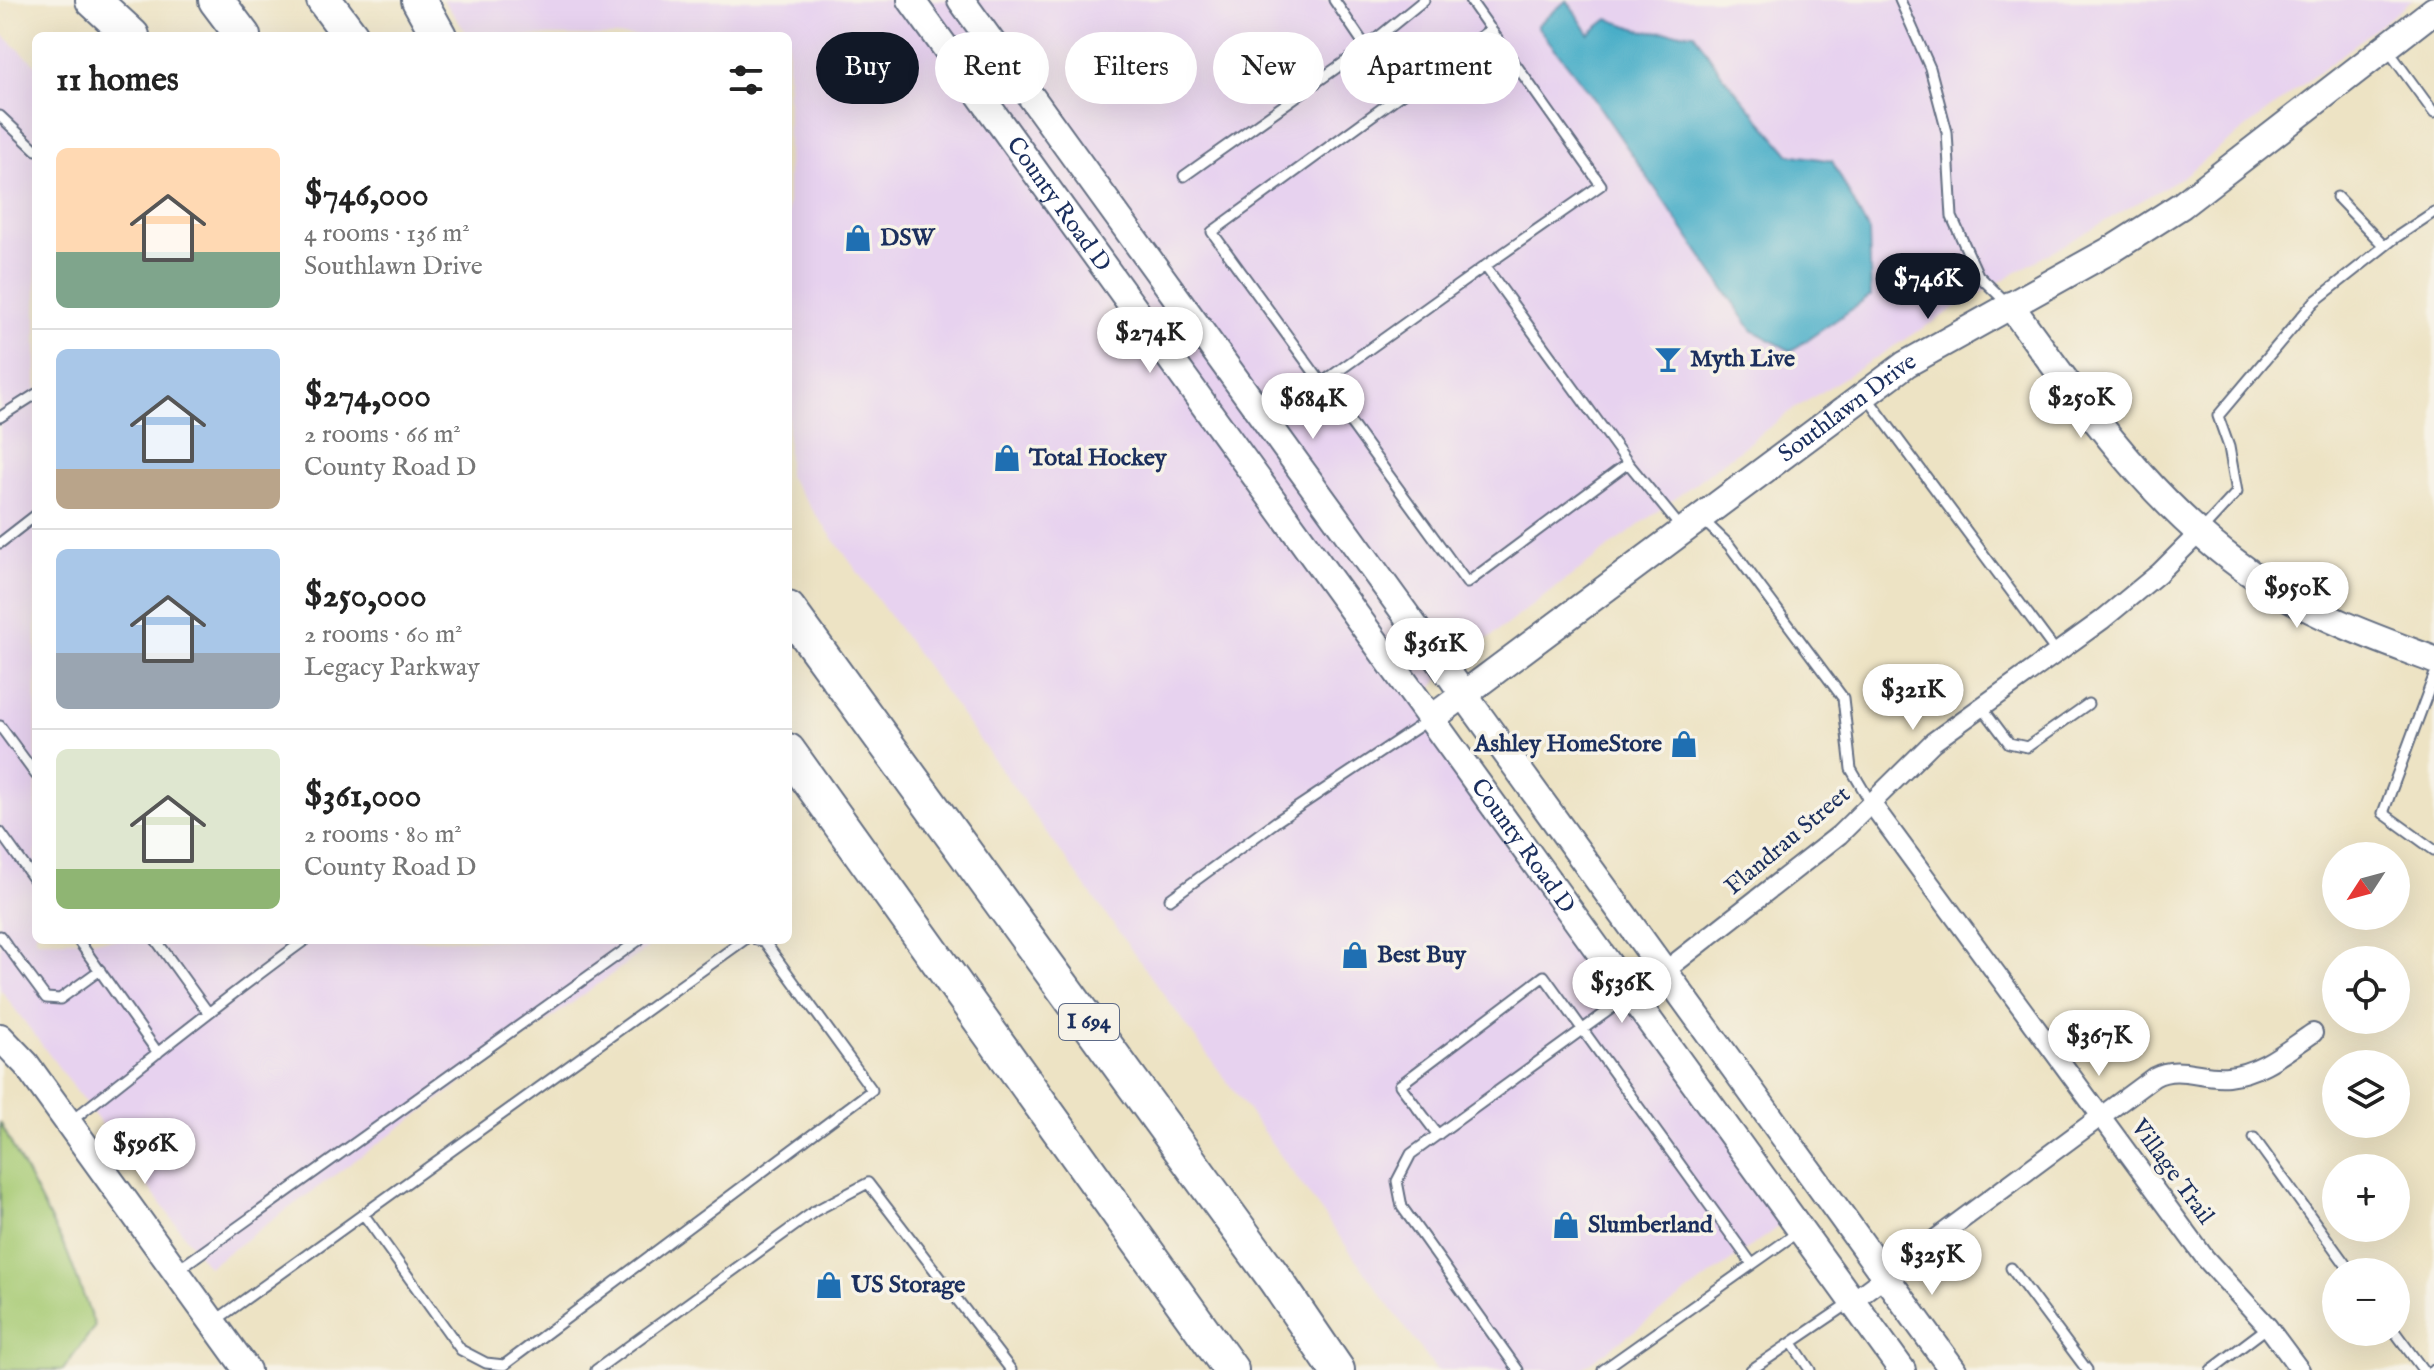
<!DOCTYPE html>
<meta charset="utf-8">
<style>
:root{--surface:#fff;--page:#f6f6f6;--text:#222;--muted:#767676;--line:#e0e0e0;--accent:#111827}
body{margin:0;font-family:"IM FELL English",serif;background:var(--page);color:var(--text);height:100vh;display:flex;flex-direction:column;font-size:30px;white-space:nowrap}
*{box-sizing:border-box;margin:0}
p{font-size:26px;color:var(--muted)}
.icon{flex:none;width:44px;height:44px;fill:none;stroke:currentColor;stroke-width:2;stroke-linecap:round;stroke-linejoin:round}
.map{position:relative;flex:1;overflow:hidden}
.drawer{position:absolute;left:32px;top:32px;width:760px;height:912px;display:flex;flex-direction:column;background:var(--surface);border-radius:12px;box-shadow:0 8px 32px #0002}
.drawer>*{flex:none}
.guide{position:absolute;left:816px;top:32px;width:760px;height:72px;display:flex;gap:16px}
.needle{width:52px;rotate:234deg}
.fabs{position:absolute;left:2322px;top:842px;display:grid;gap:16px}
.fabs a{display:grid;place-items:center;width:88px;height:88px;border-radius:50%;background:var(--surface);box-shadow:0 8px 32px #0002;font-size:40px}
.price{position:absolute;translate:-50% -68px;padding:0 18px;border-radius:28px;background:#fff;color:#222;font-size:26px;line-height:52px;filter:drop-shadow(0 2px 4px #0008)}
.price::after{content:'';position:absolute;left:50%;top:48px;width:24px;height:18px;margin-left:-12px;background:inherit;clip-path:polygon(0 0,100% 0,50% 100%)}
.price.active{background:var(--accent);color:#fff}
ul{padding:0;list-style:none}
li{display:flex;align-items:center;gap:24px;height:200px;padding:0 24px}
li+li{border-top:2px solid var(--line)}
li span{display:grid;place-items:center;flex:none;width:224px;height:160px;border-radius:12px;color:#555}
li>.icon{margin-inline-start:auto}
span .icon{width:96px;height:96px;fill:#fffc;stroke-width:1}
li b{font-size:34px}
h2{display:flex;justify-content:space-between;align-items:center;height:96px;padding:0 24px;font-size:34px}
.chip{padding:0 28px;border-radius:36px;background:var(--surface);box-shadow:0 8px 32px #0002;font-size:28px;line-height:72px}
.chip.active{background:var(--accent);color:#fff}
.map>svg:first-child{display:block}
.built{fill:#e7d2ef}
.green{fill:#a7cb74;stroke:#617d69;stroke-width:2}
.water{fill:#49aec8;stroke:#326e93;stroke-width:2}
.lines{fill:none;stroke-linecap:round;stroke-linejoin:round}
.lane-casing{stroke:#646e82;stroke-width:13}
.street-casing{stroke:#646e82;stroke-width:22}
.secondary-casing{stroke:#646e82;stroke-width:30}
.highway-casing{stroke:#646e82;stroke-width:38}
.lane{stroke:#fff;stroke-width:9}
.street{stroke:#fff;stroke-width:18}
.secondary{stroke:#fff;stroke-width:26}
.highway{stroke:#fff;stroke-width:34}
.labels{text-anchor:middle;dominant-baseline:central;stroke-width:7;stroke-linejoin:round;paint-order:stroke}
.shield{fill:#f7f3e8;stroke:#5d6a87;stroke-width:2}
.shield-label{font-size:22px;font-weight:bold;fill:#1b2f5e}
.street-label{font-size:24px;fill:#1b2f5e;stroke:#f7f3e8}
.poi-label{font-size:24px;font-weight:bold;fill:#1b2f5e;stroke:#f7f3e8;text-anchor:start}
</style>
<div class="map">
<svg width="2434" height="1370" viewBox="0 0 2434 1370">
<rect width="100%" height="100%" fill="#f7f3e8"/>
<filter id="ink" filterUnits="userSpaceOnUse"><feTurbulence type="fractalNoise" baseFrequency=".0125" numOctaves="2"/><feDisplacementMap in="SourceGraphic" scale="16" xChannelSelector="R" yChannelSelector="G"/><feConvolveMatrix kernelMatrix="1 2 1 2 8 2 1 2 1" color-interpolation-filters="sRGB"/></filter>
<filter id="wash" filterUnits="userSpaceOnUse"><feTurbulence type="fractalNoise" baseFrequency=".006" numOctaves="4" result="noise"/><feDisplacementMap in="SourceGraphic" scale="32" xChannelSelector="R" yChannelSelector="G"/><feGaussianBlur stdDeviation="1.8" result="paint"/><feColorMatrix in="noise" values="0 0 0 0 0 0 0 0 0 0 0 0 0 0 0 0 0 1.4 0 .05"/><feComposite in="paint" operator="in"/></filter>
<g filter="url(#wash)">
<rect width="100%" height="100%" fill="#ede3c4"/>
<path class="built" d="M443,0H2413L2182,177L1963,303L1791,411L1446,670L1422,701L1793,1216L1580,1370H1436L788,476V36H469Z
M0,32L36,65V940H659L208,1267L0,989Z"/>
<path class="green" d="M0,1122L67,1252L95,1326L63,1370H0Z"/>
<path class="water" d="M1567,0L1589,34L1608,19L1644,31L1694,33L1723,76L1789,154L1832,161L1869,232L1871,296L1791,351L1752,330L1590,93L1537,26Z"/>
</g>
<g filter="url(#ink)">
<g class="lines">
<g class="lane-casing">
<path id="lane" d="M1334,0L1366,47L1424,0
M1470,0L1601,185L1485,266L1628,463L1682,529
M1900,0L1930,68L1947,132L1952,217L1978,275L2007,303
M1491,29L1212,232L1467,583L1628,463
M2388,50L2434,113
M0,116L36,150
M1184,176L1366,47
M2337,197L2384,246
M1866,396L2057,653
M0,417L36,394
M1270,420L1485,266
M1701,518L1729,545L1843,698L1851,769L1871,803
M2200,532L2237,492L2229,447L2218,416L2314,302L2395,238L2434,212
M0,543L36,515
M2434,676L2383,813L2434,850
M1982,707L2009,743L2027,747L2088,704
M0,726L36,775
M0,832L36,882
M1170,899L1277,821L1430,719
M0,936L46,998L60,999L100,970
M78,940L158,1053
M156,940L207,1011
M71,1121C149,1060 225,998 305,940
M1438,1135L1400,1085L1544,976L1752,1264
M2254,1138L2351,1272
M364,1215L461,1350L486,1363L504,1365L872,1090L764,941L757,940
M2011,1268L2087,1370
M176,1271L639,940
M215,1321L744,940
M2395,1332L2423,1370
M1792,1343L1810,1370
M596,1370L815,1211L868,1183L1011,1370
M1518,1370L1402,1207L1397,1181L1411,1154L1630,995
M1603,1370L1798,1232
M1751,1370L1850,1303
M2211,1370L2268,1327
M2432,1370L2434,1369"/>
</g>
<g class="street-casing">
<path id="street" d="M1871,803L2205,1258L2268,1327L2300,1370
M1665,971L1839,835L1933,742L2102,620L2159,573L2198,534
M1852,1301L2154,1077C2179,1064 2202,1079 2228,1076C2261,1073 2286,1051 2313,1033"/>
</g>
<g class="secondary-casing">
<g id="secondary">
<path id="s1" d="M911,0L1902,1370"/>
<path d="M961,0L1953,1370"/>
<path d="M2010,305C2087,410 2161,519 2273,588C2323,620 2379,639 2434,660"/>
<path id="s2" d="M1431,719L1906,364L2116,247L2182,205L2434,10"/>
<path d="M0,1037L26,1064L247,1370"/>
</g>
</g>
<g class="highway-casing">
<path id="highway" d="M93,0L132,36
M216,0L243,36
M324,0L351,36
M419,0L439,36
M788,609L1275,1279L1337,1370
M788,751L1231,1370"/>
</g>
<use href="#lane" class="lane"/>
<use href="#street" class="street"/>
<use href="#secondary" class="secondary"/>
<use href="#highway" class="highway"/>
</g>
</g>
<defs>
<g id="shop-bare" transform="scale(2.16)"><path d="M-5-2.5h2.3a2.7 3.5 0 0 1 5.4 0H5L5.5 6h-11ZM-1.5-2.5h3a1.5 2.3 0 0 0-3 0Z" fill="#1f6fb2" stroke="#f7f3e8" stroke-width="2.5" paint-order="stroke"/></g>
<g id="bar-bare" transform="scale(2.16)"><path d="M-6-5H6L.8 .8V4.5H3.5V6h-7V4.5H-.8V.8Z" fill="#1f6fb2" stroke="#f7f3e8" stroke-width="2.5" paint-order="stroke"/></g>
</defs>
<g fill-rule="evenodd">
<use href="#shop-bare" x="858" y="238"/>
<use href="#bar-bare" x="1668" y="359"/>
<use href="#shop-bare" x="1007" y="458"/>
<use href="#shop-bare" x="1684" y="744"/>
<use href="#shop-bare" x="1355" y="955"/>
<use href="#shop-bare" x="1566" y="1225"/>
<use href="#shop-bare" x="829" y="1285"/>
</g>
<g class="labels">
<rect class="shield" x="1059" y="1004" width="60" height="36" rx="6"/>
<g class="shield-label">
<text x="1089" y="1022">I 694</text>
</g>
<g class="street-label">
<text stroke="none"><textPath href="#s1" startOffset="252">County Road D</textPath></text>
<text stroke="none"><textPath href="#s2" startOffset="520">Southlawn Drive</textPath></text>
<text transform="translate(1788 841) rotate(-40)">Flandrau Street</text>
<text stroke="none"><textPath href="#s1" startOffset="1044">County Road D</textPath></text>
<text transform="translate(2172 1172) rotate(54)">Village Trail</text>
</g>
<g class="poi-label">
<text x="880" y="238">DSW</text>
<text x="1690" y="359">Myth Live</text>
<text x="1029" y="458">Total Hockey</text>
<text x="1662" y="744" text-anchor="end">Ashley HomeStore</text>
<text x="1377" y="955">Best Buy</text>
<text x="1588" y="1225">Slumberland</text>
<text x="851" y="1285">US Storage</text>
</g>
</g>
</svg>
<div class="fabs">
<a><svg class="needle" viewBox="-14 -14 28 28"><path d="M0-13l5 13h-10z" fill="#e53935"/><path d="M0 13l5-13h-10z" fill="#767676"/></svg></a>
<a><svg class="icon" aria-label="locate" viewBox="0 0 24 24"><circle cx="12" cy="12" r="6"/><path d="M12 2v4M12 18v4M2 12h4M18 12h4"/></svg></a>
<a><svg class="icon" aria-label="layers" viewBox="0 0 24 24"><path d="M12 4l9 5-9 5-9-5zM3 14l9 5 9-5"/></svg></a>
<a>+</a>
<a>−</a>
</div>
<b class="price active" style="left:1928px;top:321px">$746K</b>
<b class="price" style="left:1150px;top:375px">$274K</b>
<b class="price" style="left:2081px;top:440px">$250K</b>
<b class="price" style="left:1313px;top:441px">$684K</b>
<b class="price" style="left:2297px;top:630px">$950K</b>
<b class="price" style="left:1435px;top:686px">$361K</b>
<b class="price" style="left:1913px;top:732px">$321K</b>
<b class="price" style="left:1622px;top:1025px">$536K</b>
<b class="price" style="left:2099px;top:1078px">$367K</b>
<b class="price" style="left:145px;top:1186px">$596K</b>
<b class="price" style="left:1932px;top:1297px">$325K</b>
<div class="guide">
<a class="chip active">Buy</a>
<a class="chip">Rent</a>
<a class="chip">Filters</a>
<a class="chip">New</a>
<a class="chip">Apartment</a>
</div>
<section class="drawer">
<h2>11 homes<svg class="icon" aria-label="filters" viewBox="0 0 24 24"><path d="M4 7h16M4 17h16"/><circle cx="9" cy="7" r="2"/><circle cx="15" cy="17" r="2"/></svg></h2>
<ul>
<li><span style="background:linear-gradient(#ffd9b3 65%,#7fa58c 0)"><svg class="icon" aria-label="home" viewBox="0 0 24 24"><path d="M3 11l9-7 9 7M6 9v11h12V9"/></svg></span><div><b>$746,000</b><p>4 rooms · 136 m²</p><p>Southlawn Drive</p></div></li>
<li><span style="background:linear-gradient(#a9c7e8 75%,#b9a48a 0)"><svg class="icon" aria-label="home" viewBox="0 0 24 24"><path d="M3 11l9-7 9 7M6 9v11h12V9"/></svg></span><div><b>$274,000</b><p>2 rooms · 66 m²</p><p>County Road D</p></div></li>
<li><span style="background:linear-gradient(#a9c7e8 65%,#9aa5b1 0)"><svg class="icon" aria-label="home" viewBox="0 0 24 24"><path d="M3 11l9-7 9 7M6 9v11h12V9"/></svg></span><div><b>$250,000</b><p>2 rooms · 60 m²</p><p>Legacy Parkway</p></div></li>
<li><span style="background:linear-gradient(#dfe7d0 75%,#8fb573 0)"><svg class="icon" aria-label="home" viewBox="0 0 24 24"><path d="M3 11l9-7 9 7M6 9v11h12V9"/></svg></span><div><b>$361,000</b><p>2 rooms · 80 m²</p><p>County Road D</p></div></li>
</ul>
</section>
</div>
